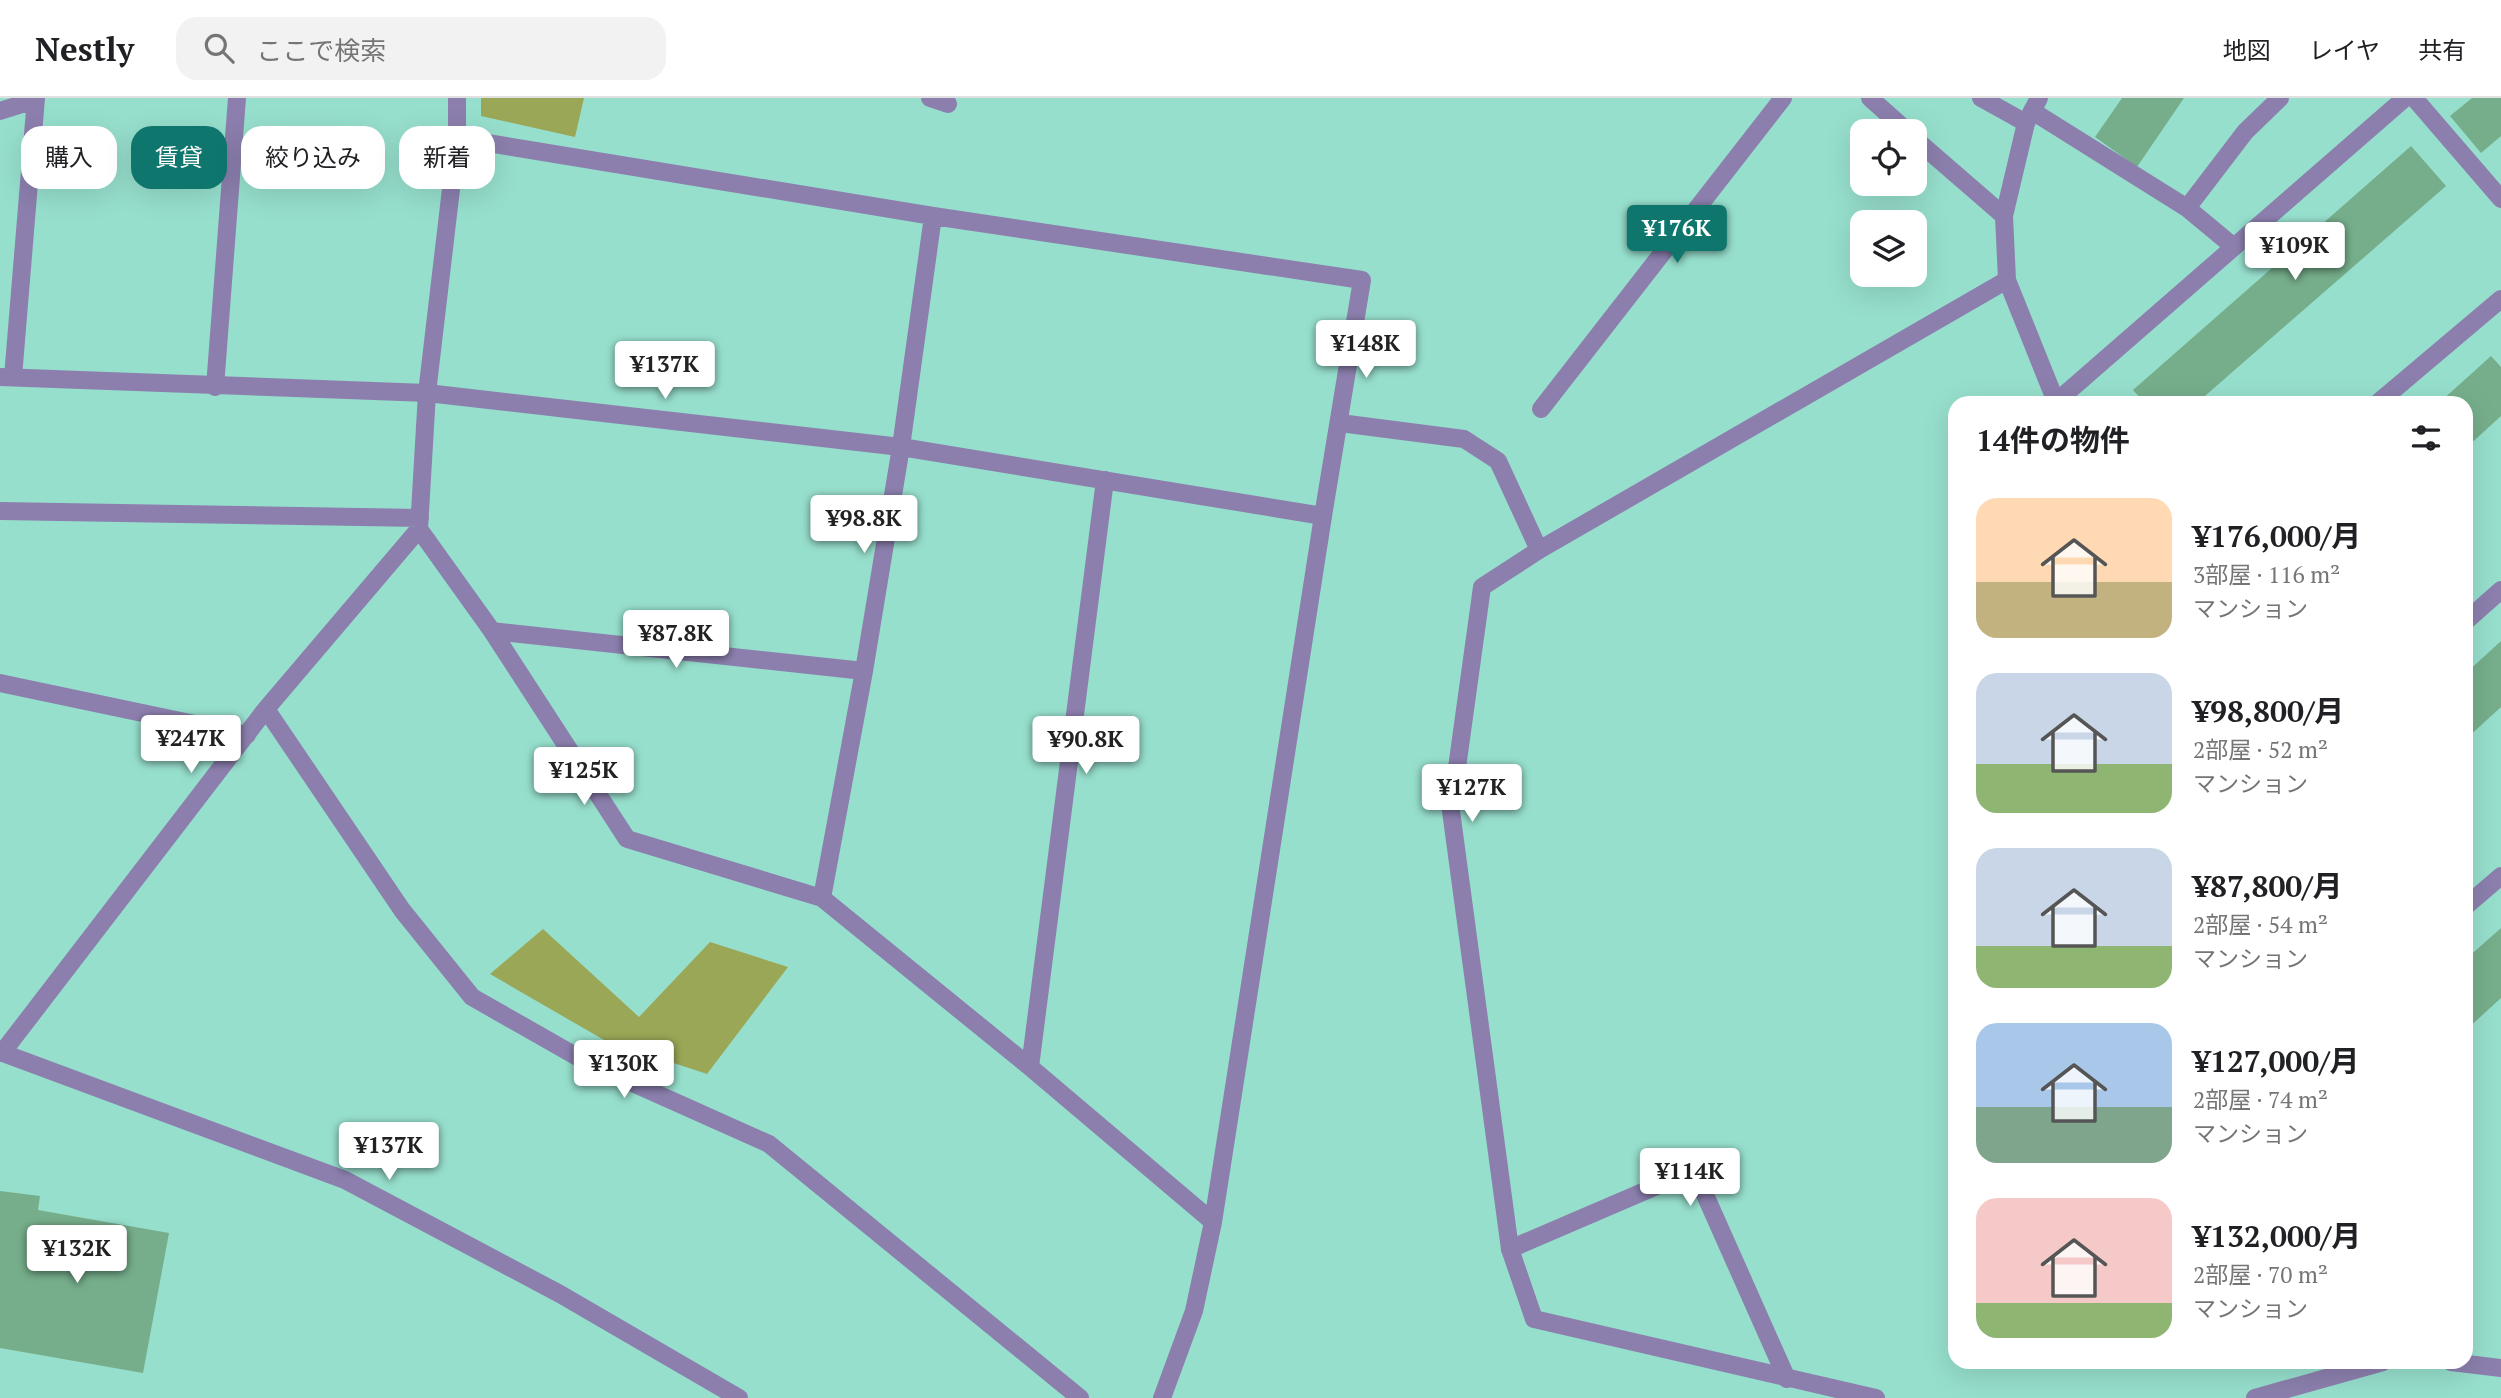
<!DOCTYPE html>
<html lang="ja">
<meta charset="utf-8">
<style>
:root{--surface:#fff;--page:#f2f2f2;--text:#202124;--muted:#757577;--line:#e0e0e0;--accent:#0f766e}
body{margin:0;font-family:"PT Serif","Noto Sans JP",serif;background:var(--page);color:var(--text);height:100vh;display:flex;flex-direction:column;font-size:26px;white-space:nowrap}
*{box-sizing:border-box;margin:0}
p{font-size:23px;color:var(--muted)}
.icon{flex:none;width:38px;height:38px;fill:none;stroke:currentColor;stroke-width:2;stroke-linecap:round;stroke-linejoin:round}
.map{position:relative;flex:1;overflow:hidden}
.drawer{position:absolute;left:1948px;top:298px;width:525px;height:973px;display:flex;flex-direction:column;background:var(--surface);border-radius:21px;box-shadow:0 7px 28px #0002}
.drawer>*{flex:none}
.guide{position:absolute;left:21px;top:28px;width:665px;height:63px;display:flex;gap:14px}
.tools{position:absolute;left:1850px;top:21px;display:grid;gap:14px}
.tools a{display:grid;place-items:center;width:77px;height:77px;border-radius:14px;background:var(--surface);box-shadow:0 7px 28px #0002;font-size:35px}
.price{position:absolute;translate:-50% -60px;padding:0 16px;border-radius:7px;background:#fff;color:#222;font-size:23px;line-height:46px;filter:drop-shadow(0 2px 4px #0008)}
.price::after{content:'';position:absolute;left:50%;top:42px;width:21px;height:16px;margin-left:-10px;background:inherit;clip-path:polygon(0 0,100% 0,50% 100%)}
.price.current{background:var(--accent);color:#fff}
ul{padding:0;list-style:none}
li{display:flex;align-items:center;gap:21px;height:175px;padding:0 28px}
li span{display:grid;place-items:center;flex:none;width:196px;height:140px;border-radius:21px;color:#555}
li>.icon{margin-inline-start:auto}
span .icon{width:84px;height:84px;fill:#fffc;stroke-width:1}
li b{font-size:30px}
h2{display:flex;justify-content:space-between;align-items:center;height:84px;padding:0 28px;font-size:30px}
.tag{padding:0 24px;border-radius:21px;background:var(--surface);box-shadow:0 7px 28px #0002;font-size:24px;line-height:63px}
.tag.current{background:var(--accent);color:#fff}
header{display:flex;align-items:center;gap:42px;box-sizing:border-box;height:98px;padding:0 35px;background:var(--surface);border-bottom:2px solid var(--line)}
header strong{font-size:33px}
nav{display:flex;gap:38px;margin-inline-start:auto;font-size:24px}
.search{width:490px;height:63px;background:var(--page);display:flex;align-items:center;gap:18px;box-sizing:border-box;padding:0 24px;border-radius:21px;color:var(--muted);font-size:26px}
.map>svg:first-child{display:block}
.park{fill:#9aa756}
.building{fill:#76ae8b}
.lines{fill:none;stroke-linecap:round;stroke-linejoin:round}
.service{stroke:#8c7fae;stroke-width:18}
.minor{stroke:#8c7fae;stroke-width:18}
.tertiary{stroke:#8c7fae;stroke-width:18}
</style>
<header>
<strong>Nestly</strong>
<div class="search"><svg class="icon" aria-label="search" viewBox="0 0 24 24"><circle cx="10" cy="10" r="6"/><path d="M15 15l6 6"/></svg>ここで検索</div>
<nav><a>地図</a><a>レイヤ</a><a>共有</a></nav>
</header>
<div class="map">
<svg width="2501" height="1300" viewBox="0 0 2501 1300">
<rect width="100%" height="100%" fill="#97dfcd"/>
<path class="park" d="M481,0H584L575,39L481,18Z
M543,831L639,919L710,844L788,869L707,976L604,942L490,876Z"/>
<path class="building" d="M2122,0H2184L2137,69L2095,39Z
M2472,0H2501V38L2481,55L2450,18Z
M2411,48L2446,88L2198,304H2144L2133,292Z
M2491,258L2501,269V318L2466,350V304H2440Z
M2501,543V609L2466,641V575Z
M2501,830V900L2466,932V861Z
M0,1093L40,1098L38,1112L169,1135L143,1275L0,1250Z"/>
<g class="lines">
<path class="service" d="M1981,0L2026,25
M2414,0L2501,101
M2032,13L2187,110L2234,149
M2187,110L2245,34L2280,0
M2056,304L2405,0
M2379,304L2501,201
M2466,523L2501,492
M2466,808L2501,778"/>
<path class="minor" d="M457,0V40L427,295L419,431L492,533L627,741L822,800L1030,969L1213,1124
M930,0L948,6
M1870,0L1907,33
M0,13L35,2
M457,40L933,118L1362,182L1323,418L1213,1124L1194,1213L1162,1300
M1914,40L2004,118
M13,279L36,0
M215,289L237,0
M1541,311L1783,0
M1340,325L1464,341L1498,363L1539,452
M0,413L420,420
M492,533L864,573
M0,585L247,637
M266,611L402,812L472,899L588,965L769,1046L1080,1300
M822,800L864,573L901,349L933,118
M0,954L345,1082L560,1196L739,1300
M2,955L266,611L419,431
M1030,969L1105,382
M1510,1151L1694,1072L1787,1281"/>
<path class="tertiary" d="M2039,0L2026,25L2004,118L2007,182L2056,304
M0,279L427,295L901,349L1323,418
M2451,1264L2501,1270
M1876,1300L1534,1221L1510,1151L1451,713L1482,489L1539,452L2007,182
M2255,1300L2383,1264"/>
</g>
</svg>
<div class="tools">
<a><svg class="icon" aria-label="locate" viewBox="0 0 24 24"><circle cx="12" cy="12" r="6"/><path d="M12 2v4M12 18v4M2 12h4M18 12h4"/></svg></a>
<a><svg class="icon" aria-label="layers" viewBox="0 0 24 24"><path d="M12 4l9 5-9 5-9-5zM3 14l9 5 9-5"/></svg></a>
</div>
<b class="price current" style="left:1677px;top:167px">¥176K</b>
<b class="price" style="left:2295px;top:184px">¥109K</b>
<b class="price" style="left:1366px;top:282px">¥148K</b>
<b class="price" style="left:665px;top:303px">¥137K</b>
<b class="price" style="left:864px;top:457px">¥98.8K</b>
<b class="price" style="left:676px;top:572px">¥87.8K</b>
<b class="price" style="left:191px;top:677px">¥247K</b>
<b class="price" style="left:1086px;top:678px">¥90.8K</b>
<b class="price" style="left:584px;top:709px">¥125K</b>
<b class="price" style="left:1472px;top:726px">¥127K</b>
<b class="price" style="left:624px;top:1002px">¥130K</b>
<b class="price" style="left:389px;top:1084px">¥137K</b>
<b class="price" style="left:1690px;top:1110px">¥114K</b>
<b class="price" style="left:77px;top:1187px">¥132K</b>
<div class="guide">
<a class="tag">購入</a>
<a class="tag current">賃貸</a>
<a class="tag">絞り込み</a>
<a class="tag">新着</a>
</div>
<section class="drawer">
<h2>14件の物件<svg class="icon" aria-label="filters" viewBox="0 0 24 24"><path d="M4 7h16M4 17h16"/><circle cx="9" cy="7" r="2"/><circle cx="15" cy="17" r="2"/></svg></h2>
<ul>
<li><span style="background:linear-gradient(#ffd9b3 60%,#c2b280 0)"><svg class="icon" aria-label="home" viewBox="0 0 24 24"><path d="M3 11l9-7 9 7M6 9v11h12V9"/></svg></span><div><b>¥176,000/月</b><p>3部屋 · 116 m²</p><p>マンション</p></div></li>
<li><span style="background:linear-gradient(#c9d6e8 65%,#8fb573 0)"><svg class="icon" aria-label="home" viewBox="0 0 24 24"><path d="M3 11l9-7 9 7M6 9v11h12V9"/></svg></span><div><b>¥98,800/月</b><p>2部屋 · 52 m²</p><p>マンション</p></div></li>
<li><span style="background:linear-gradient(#c9d6e8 70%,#8fb573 0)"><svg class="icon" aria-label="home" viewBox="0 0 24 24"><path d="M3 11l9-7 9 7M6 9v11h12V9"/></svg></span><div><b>¥87,800/月</b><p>2部屋 · 54 m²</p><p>マンション</p></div></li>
<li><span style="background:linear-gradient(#a9c7e8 60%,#7fa58c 0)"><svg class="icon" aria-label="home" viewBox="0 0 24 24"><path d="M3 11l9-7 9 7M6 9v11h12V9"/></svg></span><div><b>¥127,000/月</b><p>2部屋 · 74 m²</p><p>マンション</p></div></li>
<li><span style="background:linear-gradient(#f6c9c9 75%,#8fb573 0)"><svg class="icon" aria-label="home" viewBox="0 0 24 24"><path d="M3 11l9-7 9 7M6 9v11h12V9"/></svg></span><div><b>¥132,000/月</b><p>2部屋 · 70 m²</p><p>マンション</p></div></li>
</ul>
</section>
</div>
